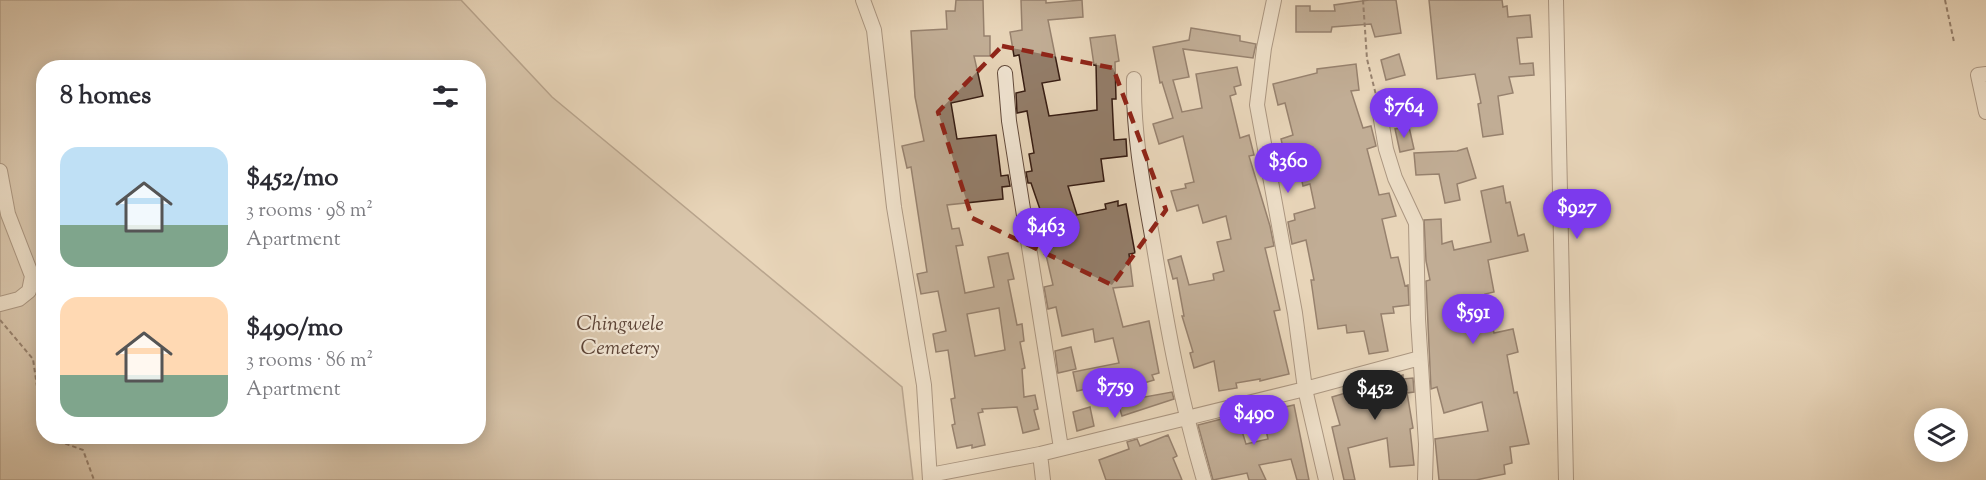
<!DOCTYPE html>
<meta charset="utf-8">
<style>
:root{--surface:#fff;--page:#f2f2f3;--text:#2b2b33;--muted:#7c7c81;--accent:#7c3aed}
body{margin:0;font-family:"Sorts Mill Goudy",serif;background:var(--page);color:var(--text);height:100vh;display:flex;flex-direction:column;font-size:22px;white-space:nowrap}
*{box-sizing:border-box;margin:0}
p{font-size:20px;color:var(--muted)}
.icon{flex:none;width:33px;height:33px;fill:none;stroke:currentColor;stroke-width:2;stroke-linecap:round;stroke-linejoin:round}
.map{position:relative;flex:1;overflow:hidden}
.details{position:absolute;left:36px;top:60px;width:450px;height:384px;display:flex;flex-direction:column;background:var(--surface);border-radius:24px;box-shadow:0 3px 15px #0003}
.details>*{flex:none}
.tools{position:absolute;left:1914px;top:408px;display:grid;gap:12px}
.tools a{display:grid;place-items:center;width:54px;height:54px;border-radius:50%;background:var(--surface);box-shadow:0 3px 15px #0003;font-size:30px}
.price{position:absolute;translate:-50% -51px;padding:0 14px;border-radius:21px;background:var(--accent);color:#fff;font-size:20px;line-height:39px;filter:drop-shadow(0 2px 3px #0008)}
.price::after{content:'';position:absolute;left:50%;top:36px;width:18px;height:14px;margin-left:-9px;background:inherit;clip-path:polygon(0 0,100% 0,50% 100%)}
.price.on{background:#222;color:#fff}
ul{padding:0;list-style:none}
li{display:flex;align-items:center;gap:18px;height:150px;padding:0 24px}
li span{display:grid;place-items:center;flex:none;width:168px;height:120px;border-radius:18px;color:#555}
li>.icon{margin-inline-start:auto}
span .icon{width:72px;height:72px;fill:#fffc;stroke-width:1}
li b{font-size:26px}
h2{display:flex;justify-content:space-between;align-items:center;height:72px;padding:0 24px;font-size:26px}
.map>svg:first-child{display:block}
.green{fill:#cab69d;stroke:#806a58;stroke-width:1.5;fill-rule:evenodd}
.building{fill:#937d69;stroke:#371d13;stroke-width:1.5;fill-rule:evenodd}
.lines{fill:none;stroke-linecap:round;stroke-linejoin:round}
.minor-casing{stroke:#634b3c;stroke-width:16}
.path{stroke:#371d13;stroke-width:2;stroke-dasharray:4.5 3;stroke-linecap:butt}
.minor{stroke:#f0e4d2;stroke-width:14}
.marked{fill:none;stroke:#8f2418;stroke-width:4.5;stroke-dasharray:12 8;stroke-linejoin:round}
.labels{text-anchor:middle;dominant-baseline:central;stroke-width:4.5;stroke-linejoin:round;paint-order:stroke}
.park-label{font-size:21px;font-style:italic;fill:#5c4336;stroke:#f0e4d2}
</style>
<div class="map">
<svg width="1986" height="480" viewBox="0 0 1986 480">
<rect width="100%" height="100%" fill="#e8d5b9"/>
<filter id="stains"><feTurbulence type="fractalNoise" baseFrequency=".00333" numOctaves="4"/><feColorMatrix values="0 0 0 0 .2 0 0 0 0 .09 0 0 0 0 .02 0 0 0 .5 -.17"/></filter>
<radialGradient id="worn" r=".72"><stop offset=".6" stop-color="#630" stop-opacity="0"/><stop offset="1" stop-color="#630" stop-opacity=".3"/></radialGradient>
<path class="green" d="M0,0H461L552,97L902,387L913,480H0ZM44,68H478V436H44Z"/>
<path class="building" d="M956,0H983L984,36H990V56H974L983,96L951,103L957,139L996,135L1001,176L1008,175L1010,186L1002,187L1003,199L947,205L952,229L959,228L963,245L956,246L965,293L994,287L988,257L1008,253L1014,279L1008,280L1017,325L1022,324L1024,341L1020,342L1025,368L1022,369L1024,397L1035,395L1038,409L1034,410L1039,429L1023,433L1017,407L982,409L983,412L978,413L985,445L972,448V445L957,448L952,425L955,424L951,399L955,398L948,350L936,352L933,334L946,331L938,291L921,294L917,274L927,272L911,167L907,168L902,146L924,141L915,97L911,31L947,29L946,11H955ZM999,308L1005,350L975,356L967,314Z
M1021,0H1046V3L1082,0L1083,17L1048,20L1060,80L1042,83L1049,116L1097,110L1096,64L1094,65L1090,38L1115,35L1119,61L1115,62L1116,99H1112L1114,140L1126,139L1127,156L1101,159L1104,181L1068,186L1077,215L1106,209L1105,204L1118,201V206L1126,204L1135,253L1129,254L1133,286L1113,288L1123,327L1149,321L1159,373L1152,375L1154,380L1131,387L1134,399L1172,392L1174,399L1122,416L1112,383L1077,391L1073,372L1119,363L1113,338L1095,342L1093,329L1062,336L1056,307L1048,309L1044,287L1053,285L1043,242L1039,243L1035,223L1044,221L1031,183H1028L1026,172L1032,171L1029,154L1034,153L1027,111L1017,113L1016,93L1025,91L1019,55L1014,56L1010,32L1022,30Z
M1369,0H1396L1401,33L1375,37L1371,24L1332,27L1331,32H1296V6H1310V11H1335L1334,5Z
M1429,0H1502L1503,7L1507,6L1508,17L1530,15L1532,37L1517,38L1520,64L1533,63L1534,75L1509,77L1513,93L1498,96L1503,134L1483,137L1478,104L1481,103L1475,74L1437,79Z
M1191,28L1240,36V41L1256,44L1253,58L1183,49L1189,77L1173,80L1182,112L1202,108L1196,74L1237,67L1241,85L1234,87L1236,94L1230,96L1240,138L1249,135L1254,155L1249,156L1270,226L1274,246L1265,248L1280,310L1274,311L1289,374L1260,381V379L1236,383L1237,388L1219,391L1214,361L1194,368L1190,353L1193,352L1182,316H1184L1177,278L1173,279L1168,260L1181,256L1189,285L1214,280L1213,274L1224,271L1217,242L1231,239L1226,216L1203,223L1198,205L1177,211L1171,191L1186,188L1185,184L1194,182L1183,136L1159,144L1153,124L1173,118L1162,82L1160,83L1153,47L1189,40Z
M1399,54L1405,75L1386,80L1381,60Z
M1356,64L1359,90L1351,91L1363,128L1371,126L1376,146L1367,149L1379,195L1389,193L1396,216L1382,219L1391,258L1398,257L1405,286L1408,285L1409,305L1393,307L1394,313L1381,314L1388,351L1369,354L1364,331L1347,333L1346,325L1318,329L1311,280H1314L1306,240L1292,244L1288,222L1295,220L1294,214L1315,208L1310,184L1303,186L1300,172L1289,174L1281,139L1293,135L1285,103L1278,105L1273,84L1317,73V69Z
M1409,127L1414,149L1400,152L1395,129Z
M1467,148L1476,178L1457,184L1460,200L1445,203L1439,174L1416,175L1414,153L1457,151Z
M1503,186L1506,203L1510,202L1518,236L1524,234L1528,251L1488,260L1494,292L1485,294L1494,333L1513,329L1518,352L1507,355L1514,393L1517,392L1529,444L1510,447L1512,463L1504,465L1505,474L1476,480H1439L1435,439L1488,431L1482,402L1444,413L1437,387L1431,389L1426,281L1430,280L1426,261L1424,220L1441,219L1442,244L1452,241L1454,250L1491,242L1481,191Z
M1071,347L1076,369L1058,373L1055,351Z
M1403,375V379L1413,378L1414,392L1407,393L1413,428L1410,429L1414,465L1390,467L1387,438L1348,448L1355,480H1344L1332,427L1340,425L1332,397L1349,392V389Z
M1294,405L1309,480H1297L1291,459L1259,465L1266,480H1249L1247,473L1213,480L1198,425L1237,415L1246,444L1268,439L1262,412Z
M1090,407L1094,426L1077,431L1073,412Z
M1168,435L1177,456L1173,458L1182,480H1106L1099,460L1129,449L1127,442L1137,439L1140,446Z"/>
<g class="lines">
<g class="minor-casing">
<path id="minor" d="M863,0L874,30L894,207L924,385L930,480
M1274,0L1264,48L1257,105L1295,313L1305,389L1326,480
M1556,0L1566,480
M1005,73L1009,121L1061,448
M1986,74L1978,75L1986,112
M1134,79C1133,136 1144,191 1154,247C1167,326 1181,403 1204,480
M1379,108L1386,149L1395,178L1416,223L1418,319L1426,444L1425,480
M0,171L8,214L32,276L29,291L19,299L0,304
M1040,454L1043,480
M930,475L1040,454L1305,389L1420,358"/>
</g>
<path class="path" d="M1363,0L1367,59L1376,95
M1945,0L1954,42
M0,320L33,359L44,434
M44,436L83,450L94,480"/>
<use href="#minor" class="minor"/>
</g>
<path d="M0 0H1986V480H0ZM1002,46L1113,68L1166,210L1112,285L972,218L938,112Z" fill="#e8d5b9" fill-opacity=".55" fill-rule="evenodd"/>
<path class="marked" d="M1002,46L1113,68L1166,210L1112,285L972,218L938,112Z"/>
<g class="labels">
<g class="park-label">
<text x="620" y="325">Chingwele<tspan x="620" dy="24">Cemetery</tspan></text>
</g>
</g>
<rect width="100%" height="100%" filter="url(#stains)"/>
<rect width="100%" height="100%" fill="url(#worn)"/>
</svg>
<div class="tools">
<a><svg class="icon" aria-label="layers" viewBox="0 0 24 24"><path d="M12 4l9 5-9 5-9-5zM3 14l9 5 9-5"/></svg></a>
</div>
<b class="price" style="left:1404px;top:139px">$764</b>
<b class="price" style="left:1288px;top:194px">$360</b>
<b class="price" style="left:1577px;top:240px">$927</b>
<b class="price" style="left:1046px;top:259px">$463</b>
<b class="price" style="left:1473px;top:345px">$591</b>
<b class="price" style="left:1115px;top:419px">$759</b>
<b class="price on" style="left:1375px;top:421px">$452</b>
<b class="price" style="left:1254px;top:446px">$490</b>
<section class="details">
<h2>8 homes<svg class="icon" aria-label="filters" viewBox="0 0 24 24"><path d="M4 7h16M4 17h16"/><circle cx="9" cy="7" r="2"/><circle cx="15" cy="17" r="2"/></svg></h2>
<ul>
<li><span style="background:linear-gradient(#bfe0f5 65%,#7fa58c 0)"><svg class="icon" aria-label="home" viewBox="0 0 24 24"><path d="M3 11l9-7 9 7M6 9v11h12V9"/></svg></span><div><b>$452/mo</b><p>3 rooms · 98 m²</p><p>Apartment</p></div></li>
<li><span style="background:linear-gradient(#ffd9b3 65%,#7fa58c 0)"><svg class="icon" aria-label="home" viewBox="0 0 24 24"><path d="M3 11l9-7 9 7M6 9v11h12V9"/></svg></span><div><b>$490/mo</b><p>3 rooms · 86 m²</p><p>Apartment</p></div></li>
</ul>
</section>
</div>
